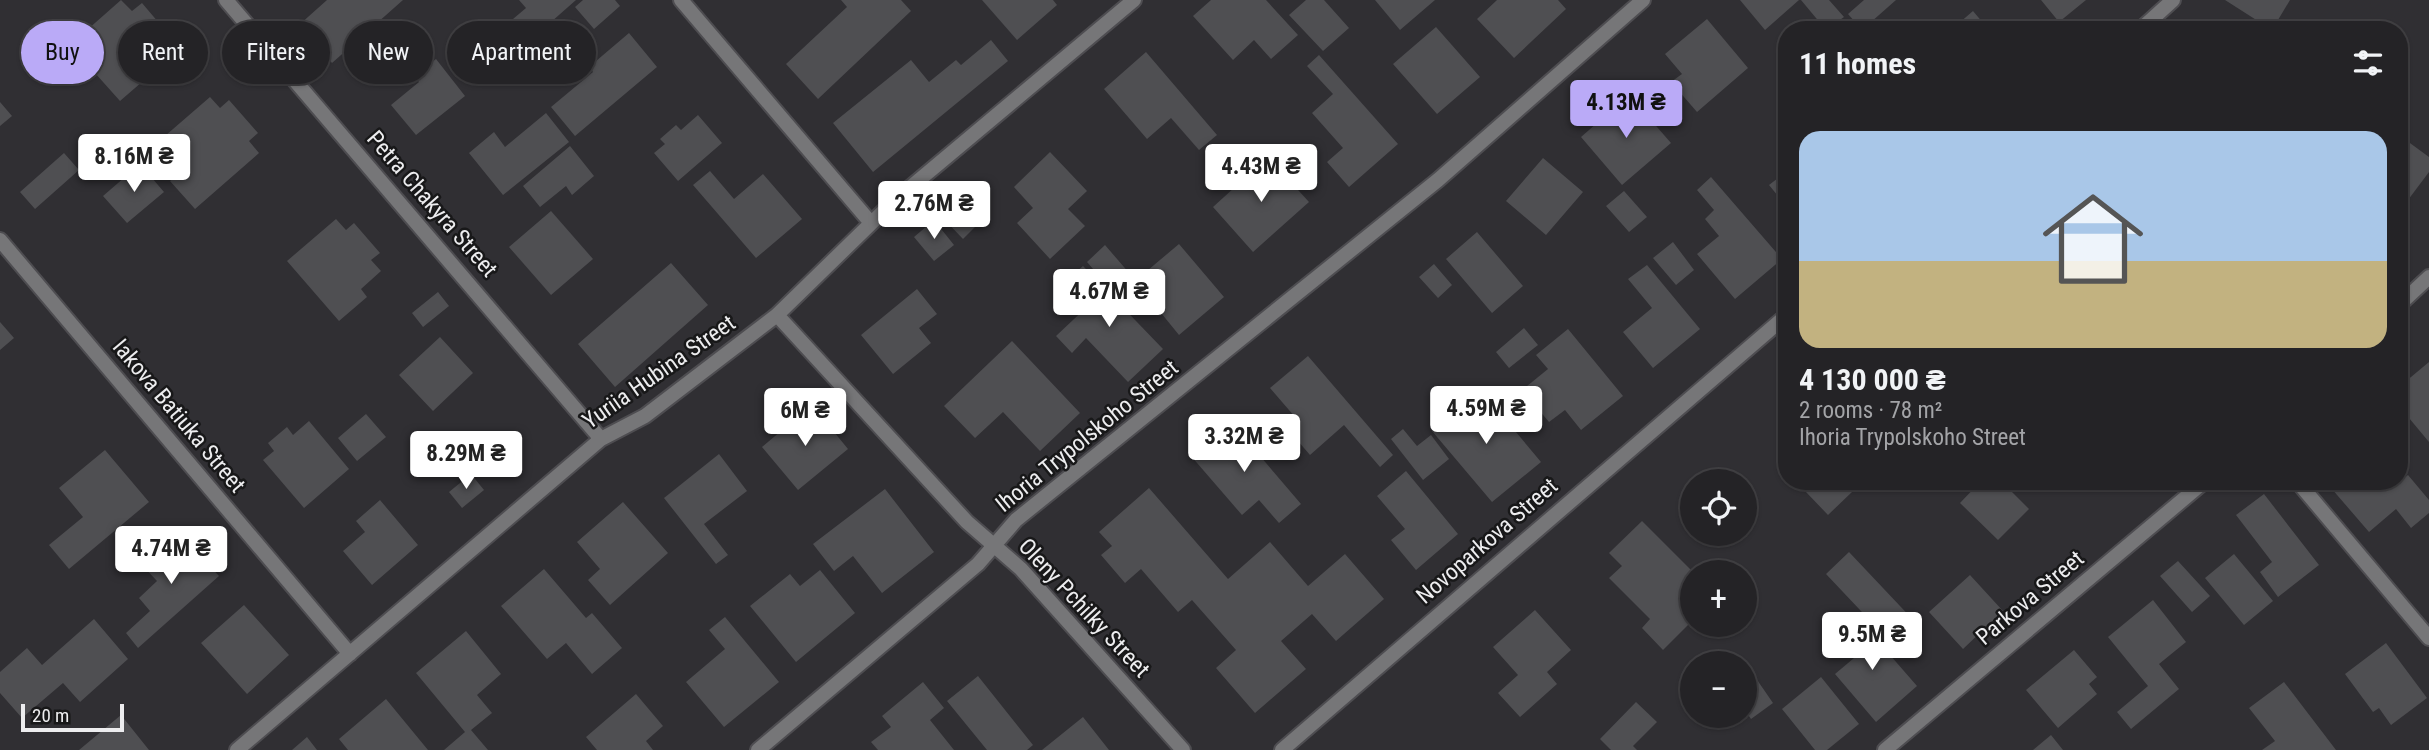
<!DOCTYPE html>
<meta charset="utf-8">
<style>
:root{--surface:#242326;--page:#2c2b2e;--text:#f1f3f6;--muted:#a3a4a7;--line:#414043;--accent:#baaaf7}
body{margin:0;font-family:"Roboto Condensed",sans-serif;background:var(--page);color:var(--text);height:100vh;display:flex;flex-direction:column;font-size:26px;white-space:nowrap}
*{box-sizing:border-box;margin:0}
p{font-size:23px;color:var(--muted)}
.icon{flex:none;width:38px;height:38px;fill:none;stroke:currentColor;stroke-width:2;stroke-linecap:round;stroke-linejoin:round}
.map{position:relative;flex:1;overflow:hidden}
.details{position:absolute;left:1778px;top:21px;width:630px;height:469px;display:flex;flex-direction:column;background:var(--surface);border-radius:28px;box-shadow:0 2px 5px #0004,0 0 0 2px var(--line)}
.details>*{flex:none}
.guide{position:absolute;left:21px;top:21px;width:665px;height:63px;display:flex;gap:14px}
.buttons{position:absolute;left:1680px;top:469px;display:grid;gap:14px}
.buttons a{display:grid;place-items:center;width:77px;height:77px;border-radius:50%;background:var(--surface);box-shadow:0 2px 5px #0004,0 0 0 2px var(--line);font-size:35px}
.scale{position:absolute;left:21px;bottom:18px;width:103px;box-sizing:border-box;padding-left:7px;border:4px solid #ededef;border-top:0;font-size:19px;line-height:24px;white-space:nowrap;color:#ededef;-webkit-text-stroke:5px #181819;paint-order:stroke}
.price{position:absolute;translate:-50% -60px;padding:0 16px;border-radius:7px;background:#fff;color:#222;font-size:23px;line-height:46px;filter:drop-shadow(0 2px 4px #0008)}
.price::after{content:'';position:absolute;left:50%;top:42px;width:21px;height:16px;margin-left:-10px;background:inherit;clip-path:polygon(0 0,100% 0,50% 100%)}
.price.selected{background:var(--accent);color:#111}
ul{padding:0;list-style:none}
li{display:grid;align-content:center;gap:14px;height:371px;padding:0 21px}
li span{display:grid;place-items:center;height:217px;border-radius:21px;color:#555}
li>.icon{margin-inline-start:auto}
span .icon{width:126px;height:126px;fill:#fffc;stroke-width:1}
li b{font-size:30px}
h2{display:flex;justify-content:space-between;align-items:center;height:84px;padding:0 21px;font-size:30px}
.chip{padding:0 24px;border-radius:32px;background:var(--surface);box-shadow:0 2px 5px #0004,0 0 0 2px var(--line);font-size:24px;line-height:63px}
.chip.selected{background:var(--accent);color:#111}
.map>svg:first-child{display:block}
.building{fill:#4f4f52}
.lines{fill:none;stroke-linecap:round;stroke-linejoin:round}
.minor-casing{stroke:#4e4d51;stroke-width:18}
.tertiary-casing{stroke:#4e4d51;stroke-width:18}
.minor{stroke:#767678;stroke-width:14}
.tertiary{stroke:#767678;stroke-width:14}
.labels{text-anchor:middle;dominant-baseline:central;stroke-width:5;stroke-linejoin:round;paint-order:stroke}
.street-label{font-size:23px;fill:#ededef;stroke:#181819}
</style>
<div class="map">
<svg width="2429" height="750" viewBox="0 0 2429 750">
<rect width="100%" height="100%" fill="#302f33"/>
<path class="building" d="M121,0L132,11L142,3L170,36L161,44L172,56L120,101L70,45Z
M327,0H403L332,63L299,25Z
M519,0H576L517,52L499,31L526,8Z
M583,0H615L620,6L594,29L575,7Z
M841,0H901L911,11L818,99L786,64L847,7Z
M982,0H1053L1057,5L1017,40Z
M1211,0H1266L1298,35L1271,59L1254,40L1233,60L1193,16Z
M1306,0H1324L1349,28L1323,51L1289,15Z
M1375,0H1435L1400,30Z
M1497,0H1558L1566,9L1514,58L1477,19Z
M1740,0H1799L1765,30Z
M1801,0H1829L1844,17L1826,30Z
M1864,0H1896L1862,30L1848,14Z
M2041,0H2086L2059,22Z
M2225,0H2290L2272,30Z
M1973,11L1989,30H1951Z
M1707,19L1748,68L1697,112L1671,82L1682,74L1665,54Z
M1436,27L1480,77L1437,114L1393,64Z
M629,33L657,67L575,136L551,107L593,72L589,67Z
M991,40L1008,61L873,172L833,123L911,60L929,82L956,60L961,65Z
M1146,52L1217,135L1199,150L1171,118L1147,139L1104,89Z
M1319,55L1398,144L1349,187L1327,162L1343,148L1312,113L1333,94L1307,66Z
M436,59L465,96L416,135L391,105L419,82L414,76Z
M1629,95L1671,143L1622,185L1581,137Z
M210,97L220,108L229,100L258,133L249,141L259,153L195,209L170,181L182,171L158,142Z
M0,102L12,116L0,126Z
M546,113L569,142L503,195L469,153L494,132L505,147Z
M698,115L722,143L678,181L654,153L665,144L660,139L676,125L681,130Z
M2399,135L2429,157V172L2399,212Z
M570,146L594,176L572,195L566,186L540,207L523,186Z
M1050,152L1087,191L1068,209L1085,226L1050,259L1017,223L1033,208L1014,187Z
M64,153L79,170L35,209L20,192Z
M1268,157L1309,202L1253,252L1213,207Z
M1543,158L1583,192L1546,235L1506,201Z
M140,164L164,192L127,223L103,196Z
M710,171L734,199L763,174L802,219L756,258L693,185Z
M1787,171V207L1769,185Z
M1711,177L1782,259L1735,299L1697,254L1719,236L1705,219L1714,210L1697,190Z
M1624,191L1647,217L1629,232L1606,206Z
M957,200L979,223L963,239L941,216Z
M551,211L593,259L551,295L509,247Z
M336,219L346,230L354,223L380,253L371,260L381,271L361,289L367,297L339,321L287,261Z
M934,220L954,245L934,261L914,237Z
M1477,232L1523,286L1492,313L1446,259Z
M1673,242L1694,270L1676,285L1653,258Z
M1179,244L1224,297L1179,335L1135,281Z
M1105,245L1130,274L1112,291L1087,262Z
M671,263L708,305L615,387L578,344Z
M1434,264L1452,285L1438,298L1419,277Z
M1647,265L1700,329L1653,368L1623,332L1652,308L1628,279Z
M1083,266L1163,349L1128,382L1086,338L1072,353L1056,336L1091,303L1068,279Z
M917,289L937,314L919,328L931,343L893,374L861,335Z
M438,292L449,306L423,327L412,313Z
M0,322L14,338L0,350Z
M1524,328L1538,345L1509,368L1496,352Z
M1568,329L1623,396L1581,430L1565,410L1549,422L1522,390L1548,369L1536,355Z
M440,337L473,373L433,411L399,375Z
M1012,341L1080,413L1040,451L1003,412L975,438L944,406Z
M1308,356L1393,455L1380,467L1344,425L1310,455L1285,426L1295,417L1270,388Z
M2429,362V442L2399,406V387Z
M1480,389L1541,462L1492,502L1432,431Z
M812,405L848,449L798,490L762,447Z
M366,414L386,437L357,461L338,438Z
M309,421L349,469L304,508L263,460L274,451L268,443L287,427L293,435Z
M1231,422L1301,504L1279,523L1259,500L1242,515L1191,456Z
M1403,429L1417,446L1431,435L1449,459L1423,480L1391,439Z
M105,450L149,502L69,569L49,545L83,517L59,488Z
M719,454L747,491L704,524L728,555L716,564L664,498Z
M1406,471L1458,534L1416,570L1391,540L1405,529L1377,496Z
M471,474L484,490L462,508L449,492Z
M2408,475L2429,500V513L2411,528L2396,509L2369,532L2325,481H2385L2391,488Z
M1818,481H1841L1852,492L1828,515L1806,492Z
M1981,481H2001L2029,509L1998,540L1960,503Z
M1149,488L1228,579L1270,542L1308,586L1345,554L1384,599L1336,641L1312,614L1281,641L1306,669L1255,713L1216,668L1236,650L1192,600L1178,612L1141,569L1125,583L1101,555L1112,546L1099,532Z
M885,489L934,552L882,593L853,556L834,571L813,544Z
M2264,494L2319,565L2278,597L2260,572L2272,562L2236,515Z
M380,500L418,545L372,585L343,551L365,532L356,521Z
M623,502L668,553L610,605L588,580L600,569L577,542Z
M1642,521L1692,571V621L1663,650L1642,628L1650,619L1609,578L1622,566L1609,553Z
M179,532L219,576L138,648L126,633L150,611L139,598L157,581L142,565Z
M1849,552L1917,624L1894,646L1826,574Z
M2234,554L2273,601L2244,625L2205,578Z
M2178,561L2210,596L2192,612L2160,576Z
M544,569L586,618L592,613L622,648L592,674L566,643L547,659L501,606Z
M820,570L855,613L796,662L750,606L790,574L800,586Z
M1970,575L2003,611L1963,649L1929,612Z
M2153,600L2186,642L2159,664L2179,689L2131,729L2117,712L2148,686L2108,637Z
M244,605L289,655L247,694L201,643Z
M1535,610L1571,650L1547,672L1557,684L1520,717L1498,693L1518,675L1493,647Z
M1856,616L1917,686L1876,722L1835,674L1854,658L1835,635Z
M725,617L779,682L724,727L686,682L725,649L709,630Z
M94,619L128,659L80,702L63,683L22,718L0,693V672L27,648L42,665Z
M466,631L501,674L477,695L492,713L471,730L488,750H444L465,732L416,673Z
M2386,643L2427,698L2391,725L2379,708L2373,712L2345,674Z
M2074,650L2097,677L2089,684L2097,694L2058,728L2026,690Z
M1753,674L1773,703L1751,719L1745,710V680Z
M978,676L1033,745L1027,750H987L947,701Z
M1821,677L1859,724L1827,750H1815L1782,709Z
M923,682L944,708L930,720L954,750H878L871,742L891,727L882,716Z
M2284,682L2336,750H2262L2275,741L2249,708Z
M636,694L663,726L646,741L653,750H597L586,737Z
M386,699L428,750H348L339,739Z
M1636,702L1657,722L1633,746L1637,750H1611L1600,739Z
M121,715L149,750H79Z
M1083,717L1109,750H1042Z
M2051,735L2063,750H2033Z
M307,737L317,750H292Z"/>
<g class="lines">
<g class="minor-casing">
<path id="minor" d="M226,0L601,439
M681,0L871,223
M2140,30L2173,0
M0,240L350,654
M777,315L967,522L1021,569L1183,750
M2297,481L2429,638
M237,750L601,439L645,416L777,315L894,201L1134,0
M758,750L978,564L1016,520L1438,180L1643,0
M1282,750L1787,315"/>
</g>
<g class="tertiary-casing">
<path id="tertiary" d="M2399,305L2429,277
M1885,750L2205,481"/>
</g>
<use href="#minor" class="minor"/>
<use href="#tertiary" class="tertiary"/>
</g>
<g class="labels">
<g class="street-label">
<text transform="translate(432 204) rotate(49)">Petra Chakyra Street</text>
<text transform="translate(659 372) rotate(-35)">Yuriia Hubina Street</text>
<text transform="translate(179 416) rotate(50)">Iakova Batiuka Street</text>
<text transform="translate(1087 436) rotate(-39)">Ihoria Trypolskoho Street</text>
<text transform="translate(1487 541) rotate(-41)">Novoparkova Street</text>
<text transform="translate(2030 598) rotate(-40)">Parkova Street</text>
<text transform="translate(1084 608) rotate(47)">Oleny Pchilky Street</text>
</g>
</g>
</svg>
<div class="buttons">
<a><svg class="icon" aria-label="locate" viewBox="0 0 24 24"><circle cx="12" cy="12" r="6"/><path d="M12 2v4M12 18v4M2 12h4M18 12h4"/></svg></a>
<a>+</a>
<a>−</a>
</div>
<div class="scale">20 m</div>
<b class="price selected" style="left:1626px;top:140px">4.13M ₴</b>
<b class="price" style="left:134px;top:194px">8.16M ₴</b>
<b class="price" style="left:1261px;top:204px">4.43M ₴</b>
<b class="price" style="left:934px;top:241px">2.76M ₴</b>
<b class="price" style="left:1109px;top:329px">4.67M ₴</b>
<b class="price" style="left:1486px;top:446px">4.59M ₴</b>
<b class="price" style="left:805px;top:448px">6M ₴</b>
<b class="price" style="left:1244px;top:474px">3.32M ₴</b>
<b class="price" style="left:466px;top:491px">8.29M ₴</b>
<b class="price" style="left:171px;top:586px">4.74M ₴</b>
<b class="price" style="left:1872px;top:672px">9.5M ₴</b>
<div class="guide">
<a class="chip selected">Buy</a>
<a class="chip">Rent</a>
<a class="chip">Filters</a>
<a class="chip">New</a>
<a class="chip">Apartment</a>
</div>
<section class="details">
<h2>11 homes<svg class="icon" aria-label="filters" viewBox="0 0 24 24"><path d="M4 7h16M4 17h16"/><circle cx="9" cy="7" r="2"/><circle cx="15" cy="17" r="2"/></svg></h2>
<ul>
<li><span style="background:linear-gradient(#a9c7e8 60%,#c2b280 0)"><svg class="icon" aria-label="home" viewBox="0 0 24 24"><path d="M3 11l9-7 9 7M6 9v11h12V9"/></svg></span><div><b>4 130 000 ₴</b><p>2 rooms · 78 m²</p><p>Ihoria Trypolskoho Street</p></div></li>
</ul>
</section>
</div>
